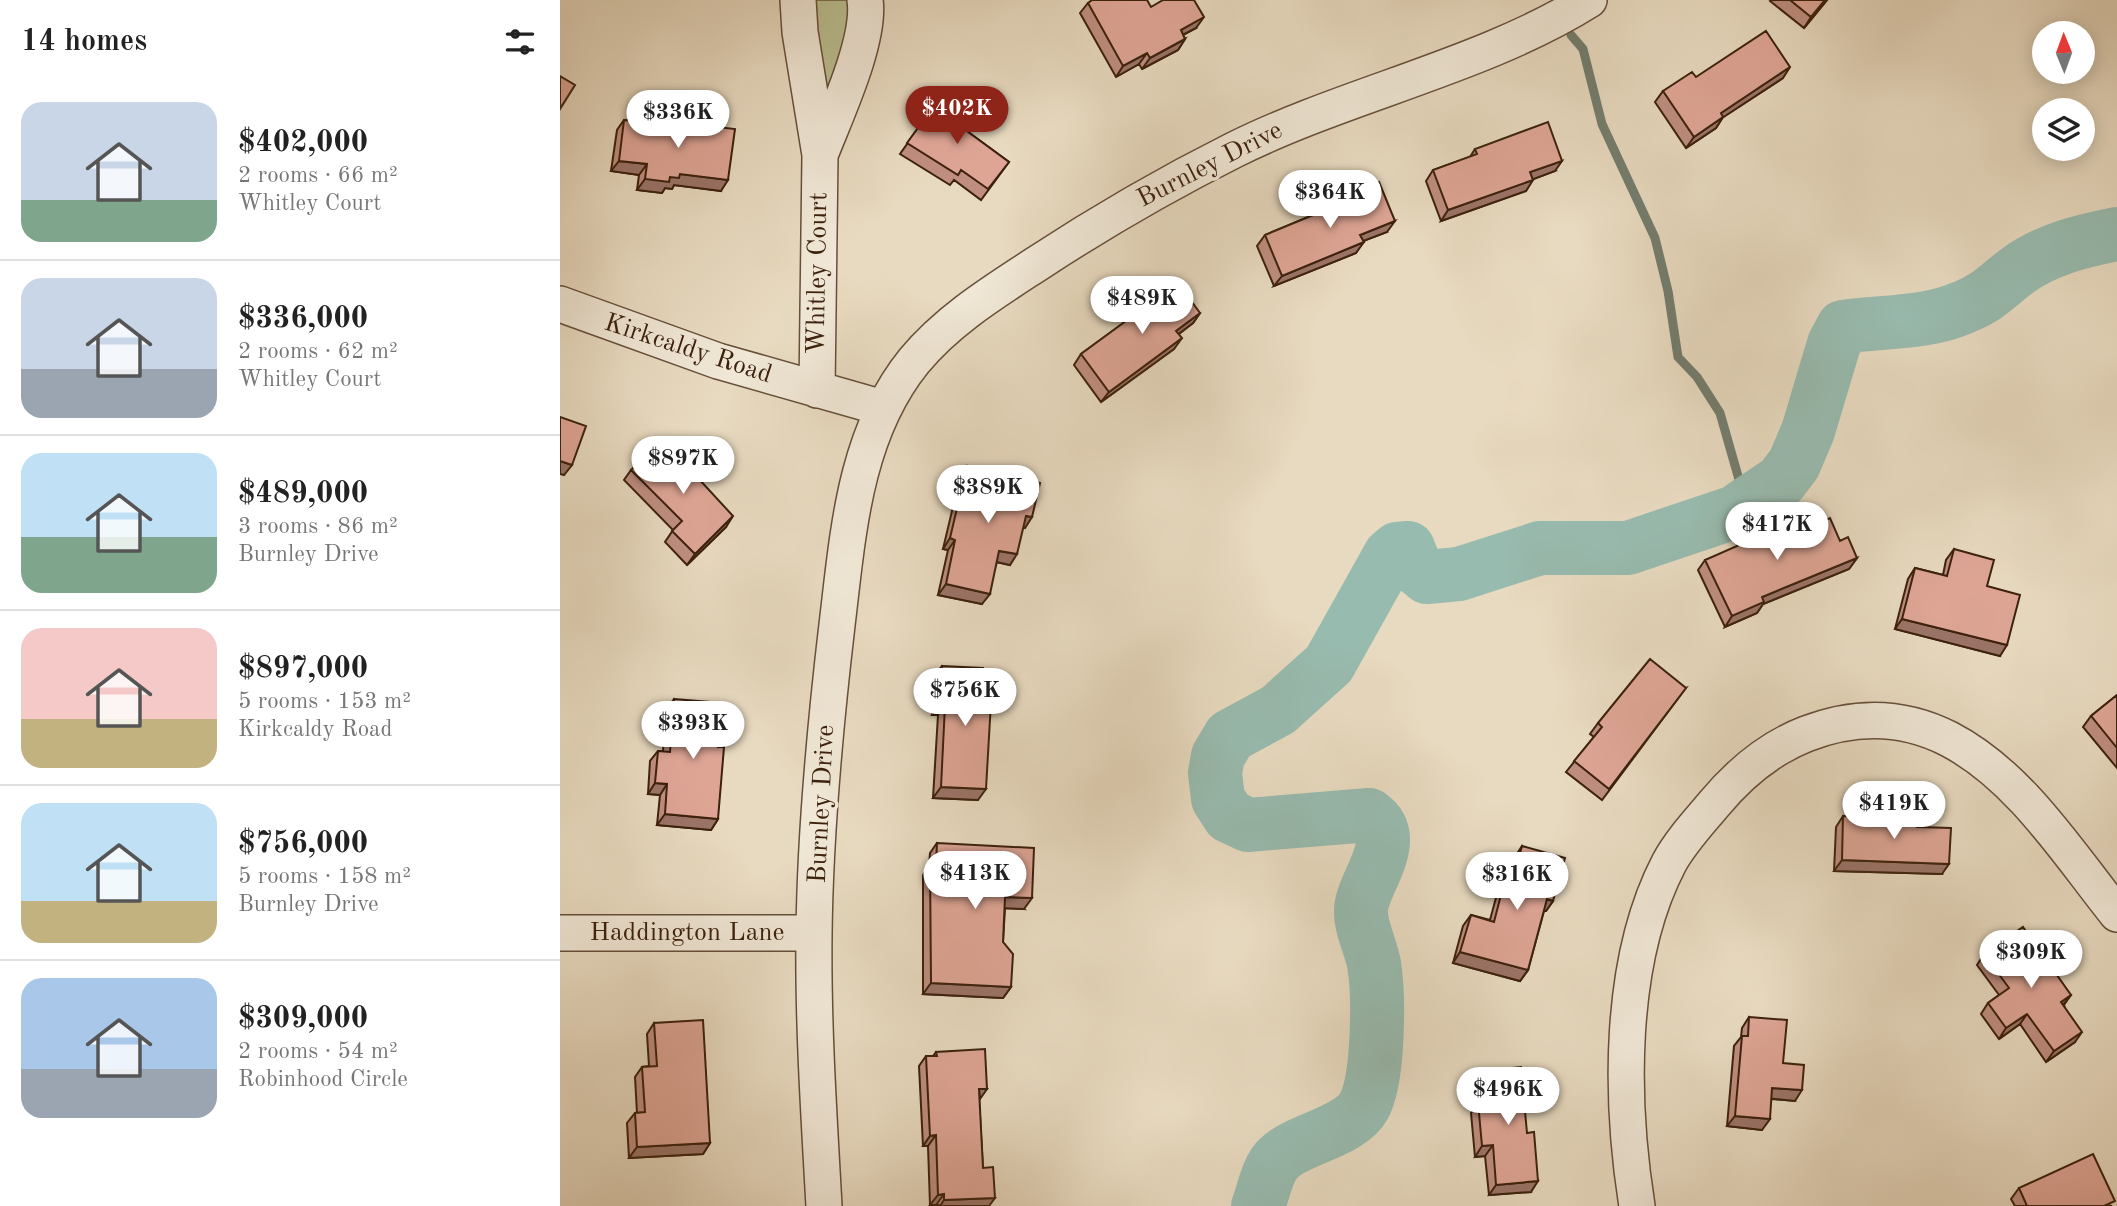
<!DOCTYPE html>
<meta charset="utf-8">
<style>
:root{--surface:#fff;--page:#f6f6f6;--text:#222;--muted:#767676;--line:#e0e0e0;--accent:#8f2418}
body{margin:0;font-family:"Old Standard TT",serif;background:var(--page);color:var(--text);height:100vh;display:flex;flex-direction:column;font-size:26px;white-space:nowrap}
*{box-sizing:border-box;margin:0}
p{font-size:23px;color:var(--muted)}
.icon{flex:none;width:38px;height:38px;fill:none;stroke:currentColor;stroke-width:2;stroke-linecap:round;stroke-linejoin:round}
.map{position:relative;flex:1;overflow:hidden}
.drawer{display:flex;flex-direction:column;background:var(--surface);width:560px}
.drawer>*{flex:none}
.needle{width:46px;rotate:359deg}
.fabs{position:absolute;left:1472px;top:21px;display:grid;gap:14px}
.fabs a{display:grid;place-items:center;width:63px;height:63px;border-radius:50%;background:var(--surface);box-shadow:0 4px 18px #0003;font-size:35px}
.price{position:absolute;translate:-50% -60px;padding:0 16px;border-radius:24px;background:#fff;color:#222;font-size:23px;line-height:46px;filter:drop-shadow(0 2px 4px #0008)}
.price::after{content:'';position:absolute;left:50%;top:42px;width:21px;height:16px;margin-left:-10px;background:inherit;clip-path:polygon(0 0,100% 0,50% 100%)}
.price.selected{background:var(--accent);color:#fff}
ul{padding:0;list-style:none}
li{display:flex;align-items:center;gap:21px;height:175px;padding:0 21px}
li+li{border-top:2px solid var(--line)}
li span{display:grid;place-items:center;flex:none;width:196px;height:140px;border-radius:21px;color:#555}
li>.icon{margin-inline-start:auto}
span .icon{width:84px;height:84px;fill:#fffc;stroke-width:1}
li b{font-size:30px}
h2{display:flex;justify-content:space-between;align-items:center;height:84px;padding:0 21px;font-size:30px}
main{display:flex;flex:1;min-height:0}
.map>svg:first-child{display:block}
.green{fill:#babe90;stroke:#7b704e;stroke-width:2}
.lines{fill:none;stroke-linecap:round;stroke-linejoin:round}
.stream{stroke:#737d6e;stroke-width:9}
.river{stroke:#98bbaf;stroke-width:54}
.street-casing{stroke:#674f3a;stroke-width:38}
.street{stroke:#f0e7d6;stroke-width:35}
.wall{fill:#bf8e80;stroke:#3c210d;stroke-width:2}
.shaded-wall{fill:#9b7468;stroke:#3c210d;stroke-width:2}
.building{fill:#dea595;stroke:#3c210d;stroke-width:2}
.labels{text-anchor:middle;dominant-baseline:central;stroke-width:7;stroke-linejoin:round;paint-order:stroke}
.street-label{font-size:26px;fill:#3c210d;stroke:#f0e7d6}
</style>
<main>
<section class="drawer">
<h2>14 homes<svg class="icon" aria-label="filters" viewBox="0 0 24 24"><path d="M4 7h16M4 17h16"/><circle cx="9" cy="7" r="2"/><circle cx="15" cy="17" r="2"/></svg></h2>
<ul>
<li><span style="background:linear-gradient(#c9d6e8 70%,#7fa58c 0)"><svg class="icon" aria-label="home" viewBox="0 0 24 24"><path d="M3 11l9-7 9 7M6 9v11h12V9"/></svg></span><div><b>$402,000</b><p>2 rooms · 66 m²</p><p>Whitley Court</p></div></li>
<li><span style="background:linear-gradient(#c9d6e8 65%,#9aa5b1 0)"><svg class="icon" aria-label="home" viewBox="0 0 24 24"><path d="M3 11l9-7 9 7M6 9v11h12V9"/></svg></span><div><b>$336,000</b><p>2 rooms · 62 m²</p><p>Whitley Court</p></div></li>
<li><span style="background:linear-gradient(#bfe0f5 60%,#7fa58c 0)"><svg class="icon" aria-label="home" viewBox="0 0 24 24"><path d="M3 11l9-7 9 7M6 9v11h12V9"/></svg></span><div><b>$489,000</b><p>3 rooms · 86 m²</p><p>Burnley Drive</p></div></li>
<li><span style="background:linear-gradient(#f6c9c9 65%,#c2b280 0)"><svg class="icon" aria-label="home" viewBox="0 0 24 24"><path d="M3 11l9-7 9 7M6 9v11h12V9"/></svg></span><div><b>$897,000</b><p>5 rooms · 153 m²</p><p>Kirkcaldy Road</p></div></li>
<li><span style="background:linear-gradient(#bfe0f5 70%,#c2b280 0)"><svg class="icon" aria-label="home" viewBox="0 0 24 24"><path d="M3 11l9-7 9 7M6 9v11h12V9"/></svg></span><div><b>$756,000</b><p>5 rooms · 158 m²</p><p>Burnley Drive</p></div></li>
<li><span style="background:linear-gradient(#a9c7e8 65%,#9aa5b1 0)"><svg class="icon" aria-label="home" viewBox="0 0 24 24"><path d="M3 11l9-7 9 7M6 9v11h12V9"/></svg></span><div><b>$309,000</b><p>2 rooms · 54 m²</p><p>Robinhood Circle</p></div></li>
</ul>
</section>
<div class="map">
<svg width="1557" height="1206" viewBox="0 0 1557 1206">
<rect width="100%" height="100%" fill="#e8dac0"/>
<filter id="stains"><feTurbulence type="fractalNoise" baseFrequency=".00286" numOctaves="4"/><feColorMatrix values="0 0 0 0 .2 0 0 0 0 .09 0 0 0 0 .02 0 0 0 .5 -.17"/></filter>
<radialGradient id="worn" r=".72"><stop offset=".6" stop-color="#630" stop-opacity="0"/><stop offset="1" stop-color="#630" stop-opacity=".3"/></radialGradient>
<path class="green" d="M254,0H295L296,22L262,104Z"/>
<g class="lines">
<path class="stream" d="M1011,35L1023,49L1042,124L1095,238L1108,291L1118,357L1137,377L1160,413L1186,504"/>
<path class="river" d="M698,1206C704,1191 707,1169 719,1158C738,1139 790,1132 804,1106C819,1080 819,994 814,964C811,947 801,929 801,912C800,884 845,840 809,815L688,825L669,816L658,799L655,773L658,756L670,736L718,710L769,664L830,555L837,549L848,548L856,568L867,577L899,574L980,548H1068L1175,512L1221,481L1234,464L1248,431L1274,344L1283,327C1323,321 1366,324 1404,307C1429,297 1437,286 1457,271C1487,249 1522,241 1557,234"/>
<g class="street-casing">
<path id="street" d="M238,0L240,32L260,155L257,390
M260,155C275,116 311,40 305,0
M0,304L158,361L323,408
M0,933H254
M264,1206C259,1116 253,1026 254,936C255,832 265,727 277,625C288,534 294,435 354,361C387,321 432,293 475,265C539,223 606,184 674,150C786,94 924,66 1029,0
M1077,1206C1060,1099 1058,961 1109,863C1121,841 1139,822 1154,804C1179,774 1210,748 1246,734C1295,715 1342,715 1389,739C1460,776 1508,853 1557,914"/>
</g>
<use href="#street" class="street"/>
</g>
<path class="wall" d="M1211,0H1267L1244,28L1210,1Z
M528,3L591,7L636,28L623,35L625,39L618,50L582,69L579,64L556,77L520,13Z
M1223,78L1163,117L1156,128L1126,148L1095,102L1103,91Z
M379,99L400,126L449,162L421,200L394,180L390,185L340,154Z
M64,120L138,129L141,125L161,191L114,185L112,189L105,188L102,193L77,190L79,175L51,171L57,130Z
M915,149L995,171L973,179L966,191L881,221L866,181L873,170L910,157Z
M783,197L827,232L803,241L796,253L714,286L697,246L705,235L777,205Z
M586,299L640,313L633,323L619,334L614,349L541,402L514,365L521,354L580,311L579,310Z
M407,466L465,528L463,527L450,565L437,562L422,604L378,595L388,550L383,549L400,477Z
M71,470L166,527L127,565L105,542L113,530L64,480Z
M1246,529L1280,541L1297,558L1289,569L1203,604L1197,613L1165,627L1138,570L1145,560Z
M1394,549L1427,586L1440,656L1335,629L1348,579L1355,568L1383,575L1386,560Z
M382,666L421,702L418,800L373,798L378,715H372L374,676Z
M1126,688L1042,800L1006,772L1034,737L1030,734L1038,723Z
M1557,695V768L1523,727L1531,716Z
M114,699L158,747V819L151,830L97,825L100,795L88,794L90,761L98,751H103L106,710Z
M1283,816L1357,827L1382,874L1274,871L1276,827Z
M377,843L464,909L445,908L443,942L451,987L443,998L363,994V875L369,866L370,853Z
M962,846L993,901L986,911H984L968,970L960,981L893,963L903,926L911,915L930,920L937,894L944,883L947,884L955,857Z
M1424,954L1511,995L1504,1005L1515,1042L1486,1062L1460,1024L1439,1039L1421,1014L1428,1003L1439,995L1417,965Z
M1189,1017L1223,1063L1235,1101L1211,1099L1202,1130L1167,1126L1174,1046L1181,1037L1182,1028Z
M94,1023L150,1143L143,1154L69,1158L67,1123L75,1113H77L75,1077L82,1067L89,1066L87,1034Z
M376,1052L419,1099L423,1168L429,1206L370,1205L368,1146H363L359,1066L366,1056H373Z
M922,1071L971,1192L929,1195L925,1156L915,1157L911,1113L917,1104L915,1081Z
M1459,1188L1552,1206H1455L1451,1199Z"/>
<path class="shaded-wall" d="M1265,0H1267L1244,28L1251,17Z
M644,17L636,28L613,40L621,30Z
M625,39L618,50L582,69L590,58Z
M587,53L579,64L556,77L563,66Z
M1230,67L1223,78L1153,124L1161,113Z
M1163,117L1156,128L1126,148L1134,137Z
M59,161L87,164L79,175L51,171Z
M1002,161L995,171L963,183L970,172Z
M120,174L168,180L161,191L114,185L112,189L105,188L102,193L77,190L85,179L110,177Z
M973,180L966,191L881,221L888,210Z
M835,221L827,232L793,245L800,235Z
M804,242L796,253L714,286L722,276Z
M640,313L633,323L609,341L616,331Z
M622,338L614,349L541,402L549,392Z
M0,461L12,465L4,475L0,474Z
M173,516L166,527L127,565L135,554Z
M466,516L472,517L465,528L458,526Z
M390,538L395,540L388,550L383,549Z
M439,551L457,554L450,565L432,561Z
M1297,558L1289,569L1203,604L1197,613L1165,627L1172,616L1202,597Z
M386,584L430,594L422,604L378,595Z
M1342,619L1447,645L1440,656L1335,629Z
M379,704L385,705L378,715H372Z
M95,783L107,784L100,795L88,794Z
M381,787L426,789L418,800L373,798Z
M105,814L158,819L151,830L97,825Z
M1282,860L1389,864L1382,874L1274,871Z
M445,897L472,898L464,909L438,908Z
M987,899L993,901L986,911L980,910Z
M900,952L968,970L960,981L893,963Z
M371,983L451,987L443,998L363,994Z
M1511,995L1503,1005L1501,1002Z
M1467,1014L1460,1024L1439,1039L1446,1028Z
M1522,1032L1515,1042L1486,1062L1494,1051Z
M1212,1088L1242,1090L1235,1101L1205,1098Z
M419,1089H427L420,1099Z
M1175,1116L1210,1119L1202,1130L1167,1126Z
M376,1135L368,1146H363L370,1136Z
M150,1143L143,1154L69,1158L77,1147Z
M933,1145L925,1156L915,1157L922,1146Z
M978,1181L971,1192L929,1195L936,1185Z
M384,1194L376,1205H370L378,1195Z
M435,1198L429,1206H380L384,1200Z"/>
<path class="building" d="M532,0H587L591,7L603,0H634L644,17L621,30L625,39L590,58L587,53L563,66L528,3Z
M1230,0H1265L1251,17Z
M1206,31L1230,67L1161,113L1163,117L1134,137L1103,91L1132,72L1136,77Z
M0,76L15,85L0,109Z
M379,99L405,118L400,126L449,162L428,189L401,170L398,175L347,143Z
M64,120L140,129L141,125L175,129L168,180L120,174L119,178L110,177L109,182L85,179L87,164L59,161Z
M988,122L1002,161L970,172L973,180L888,210L873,170L917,154L915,149Z
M819,182L835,221L800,235L804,242L722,276L705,235L785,202L783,197Z
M615,279L640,313L616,331L622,338L549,392L521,354L589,304L586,299Z
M0,417L26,426L12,465L0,461Z
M102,439L173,516L135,554L112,531L122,521L71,470Z
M407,466L480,483L472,517L466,516L457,554L439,551L430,594L386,584L395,540L390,538Z
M1241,518L1246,529L1270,518L1280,541L1288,537L1297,558L1202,597L1204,602L1172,616L1145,560Z
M1394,549L1434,560L1427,586L1460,595L1447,645L1342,619L1355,568L1387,576Z
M1090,659L1126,688L1049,789L1014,761L1042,727L1038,723Z
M382,666L423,668L421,702H431L426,789L381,787L385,705L379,704Z
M1557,695V748L1531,716Z
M114,699L162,703L158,747H164L158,819L105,814L107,784L95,783L98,751L110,752Z
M1283,816L1357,818V827L1391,828L1389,864L1282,860Z
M377,843L474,848L472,898L445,897L443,942L453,954L451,987L371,983L370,864H376Z
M962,846L1005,858L993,901L987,899L968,970L900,952L911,915L934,922L944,883L951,885Z
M1463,927L1511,995L1501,1002L1522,1032L1494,1051L1467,1014L1446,1028L1428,1003L1449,988L1424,954Z
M1189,1017L1227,1020L1223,1063L1244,1065L1242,1090L1212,1088L1210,1119L1175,1116L1182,1036H1188Z
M143,1020L150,1143L77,1147L75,1113L85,1112L82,1067L97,1066L94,1023Z
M425,1049L427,1089H419L423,1168L433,1167L435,1198L384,1200V1194L378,1195L376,1135L370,1136L366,1056H377L376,1052Z
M961,1067L967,1133L974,1132L978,1181L936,1185L933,1145L922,1146L918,1102H925L922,1071Z
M1533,1154L1555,1201L1544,1206H1467L1459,1188Z"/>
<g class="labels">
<g class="street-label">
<text transform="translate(650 165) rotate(-27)">Burnley Drive</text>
<text transform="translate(258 273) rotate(-89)">Whitley Court</text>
<text transform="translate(128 349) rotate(18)">Kirkcaldy Road</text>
<text transform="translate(262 804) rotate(-87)">Burnley Drive</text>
<text x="127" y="933">Haddington Lane</text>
</g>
</g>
<rect width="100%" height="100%" filter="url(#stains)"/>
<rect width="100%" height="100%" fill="url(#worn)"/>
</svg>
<div class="fabs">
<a><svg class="needle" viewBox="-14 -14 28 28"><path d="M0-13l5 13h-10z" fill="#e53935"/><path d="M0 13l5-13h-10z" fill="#767676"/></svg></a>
<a><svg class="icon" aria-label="layers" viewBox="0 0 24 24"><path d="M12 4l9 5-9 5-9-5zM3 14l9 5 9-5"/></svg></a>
</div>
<b class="price selected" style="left:397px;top:146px">$402K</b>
<b class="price" style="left:118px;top:150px">$336K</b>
<b class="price" style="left:770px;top:230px">$364K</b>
<b class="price" style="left:582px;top:336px">$489K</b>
<b class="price" style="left:123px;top:496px">$897K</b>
<b class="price" style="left:428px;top:525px">$389K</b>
<b class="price" style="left:1217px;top:562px">$417K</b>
<b class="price" style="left:405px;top:728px">$756K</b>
<b class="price" style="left:133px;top:761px">$393K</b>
<b class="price" style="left:1334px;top:841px">$419K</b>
<b class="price" style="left:415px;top:911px">$413K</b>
<b class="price" style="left:957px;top:912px">$316K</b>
<b class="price" style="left:1471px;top:990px">$309K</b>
<b class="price" style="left:948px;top:1127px">$496K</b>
</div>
</main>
